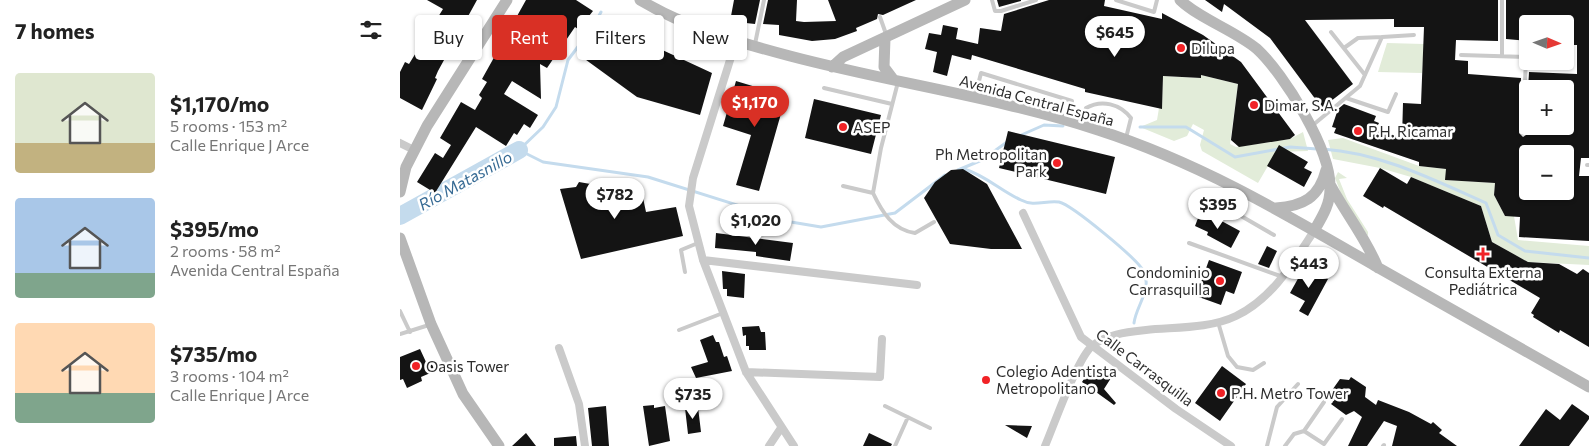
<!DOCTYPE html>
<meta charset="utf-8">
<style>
:root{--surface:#fff;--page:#f6f6f6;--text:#222;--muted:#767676;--accent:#d93025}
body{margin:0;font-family:Commissioner,sans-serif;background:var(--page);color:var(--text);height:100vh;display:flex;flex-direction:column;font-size:19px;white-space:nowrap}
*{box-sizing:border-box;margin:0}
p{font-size:16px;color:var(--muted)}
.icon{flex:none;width:28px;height:28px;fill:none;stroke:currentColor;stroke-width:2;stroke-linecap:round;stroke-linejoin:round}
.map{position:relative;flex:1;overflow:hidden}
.side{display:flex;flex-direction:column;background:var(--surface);width:400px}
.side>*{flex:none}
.top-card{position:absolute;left:15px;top:15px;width:475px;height:45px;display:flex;gap:10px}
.needle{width:32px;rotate:92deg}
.fabs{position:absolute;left:1119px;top:15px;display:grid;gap:10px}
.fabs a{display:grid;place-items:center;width:55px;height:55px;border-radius:5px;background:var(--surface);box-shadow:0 1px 4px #0004;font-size:25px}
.price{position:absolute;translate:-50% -42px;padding:0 11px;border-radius:18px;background:#fff;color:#222;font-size:16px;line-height:32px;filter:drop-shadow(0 1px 2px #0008)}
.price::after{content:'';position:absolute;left:50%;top:30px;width:15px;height:11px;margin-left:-8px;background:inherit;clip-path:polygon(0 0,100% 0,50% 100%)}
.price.current{background:var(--accent);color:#fff}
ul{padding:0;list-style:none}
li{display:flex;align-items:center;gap:15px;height:125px;padding:0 15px}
li span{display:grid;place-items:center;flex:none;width:140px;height:100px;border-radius:5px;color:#555}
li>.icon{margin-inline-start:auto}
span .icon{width:60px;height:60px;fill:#fffc;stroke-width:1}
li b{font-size:21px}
h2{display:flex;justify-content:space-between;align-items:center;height:60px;padding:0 15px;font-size:21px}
.pill{padding:0 18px;border-radius:5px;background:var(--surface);box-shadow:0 1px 4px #0004;font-size:18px;line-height:45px}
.pill.current{background:var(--accent);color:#fff}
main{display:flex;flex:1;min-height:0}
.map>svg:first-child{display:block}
.green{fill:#e2ecd9}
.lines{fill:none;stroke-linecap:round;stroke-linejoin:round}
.stream{stroke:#c4dbed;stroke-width:3}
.river{stroke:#c4dbed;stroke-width:18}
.building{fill:#141414;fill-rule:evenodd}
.lane{stroke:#cacaca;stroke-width:4}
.street{stroke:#cacaca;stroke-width:8}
.secondary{stroke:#b7b7b7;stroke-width:11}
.poi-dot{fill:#f12226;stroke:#fff;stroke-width:2}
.labels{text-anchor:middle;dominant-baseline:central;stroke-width:5;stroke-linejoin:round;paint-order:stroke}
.poi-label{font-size:15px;fill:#2d2d2d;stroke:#fff;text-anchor:start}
.street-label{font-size:15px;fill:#2d2d2d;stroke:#fff}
.water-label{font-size:16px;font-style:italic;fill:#366a94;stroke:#fff}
</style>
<main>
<section class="side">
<h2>7 homes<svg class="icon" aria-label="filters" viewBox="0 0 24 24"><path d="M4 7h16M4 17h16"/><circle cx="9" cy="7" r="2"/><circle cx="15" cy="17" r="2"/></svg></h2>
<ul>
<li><span style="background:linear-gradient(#dfe7d0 70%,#c2b280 0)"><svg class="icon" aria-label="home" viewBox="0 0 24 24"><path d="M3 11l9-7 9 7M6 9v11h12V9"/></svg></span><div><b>$1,170/mo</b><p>5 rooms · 153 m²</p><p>Calle Enrique J Arce</p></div></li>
<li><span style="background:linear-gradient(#a9c7e8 75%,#7fa58c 0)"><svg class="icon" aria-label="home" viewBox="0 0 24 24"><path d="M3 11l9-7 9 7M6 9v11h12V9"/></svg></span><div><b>$395/mo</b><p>2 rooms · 58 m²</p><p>Avenida Central España</p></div></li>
<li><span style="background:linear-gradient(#ffd9b3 70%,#7fa58c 0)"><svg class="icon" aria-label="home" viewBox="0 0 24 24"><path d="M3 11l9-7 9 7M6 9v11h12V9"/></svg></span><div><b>$735/mo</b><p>3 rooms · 104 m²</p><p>Calle Enrique J Arce</p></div></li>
</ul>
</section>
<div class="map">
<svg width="1189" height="446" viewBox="0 0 1189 446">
<rect width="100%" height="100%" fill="#fff"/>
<path class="green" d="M987,43L1024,44L1022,73L978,72Z
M801,75L838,84L830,144L836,147L890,139L903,132L908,151L876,152L858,183L802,151L800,145L804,130L793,124L787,136L774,141L740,127L757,120L759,108H762L763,76L800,78Z
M943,138L1019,166L1046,169V180L1095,183L1094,195L1105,216H1114L1118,240L1189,246V265L1128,262L1092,242L1081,206L1011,177L980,168L933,159L928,140Z
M938,172L947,178L939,179L947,199L968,232V236L944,201L935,178Z"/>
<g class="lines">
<path class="stream" d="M195,23L201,12
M189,32L168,60L156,107L143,127L119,150L143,162L248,177L391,222L421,227L495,213L545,175
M740,127H786L835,157L890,147L917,149
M619,136L644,125L663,126
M923,149C981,153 1034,180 1086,203L1098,235L1125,251L1189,258
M564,169C585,175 601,191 621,200C634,207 646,200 659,202C672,205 739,260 744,272C752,290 736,306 734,323
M558,170L582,160L607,142"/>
<path class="river" d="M0,216L119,150"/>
</g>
<path class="building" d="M27,0H77L38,71L35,78L37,79L22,110L0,98V72L5,62L9,64L43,9Z
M126,0H176L193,11L189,16L312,73L300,115L237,97L182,57L191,42L188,40L190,37L175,27L147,68L140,64L141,99L112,81L104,94L138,115L130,128L124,124L117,135L114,133L106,146L76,127L35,193L17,182L35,153L43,158L51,145L40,138L61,102L75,110L82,98L79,95L87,82L82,79Z
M334,0H360L355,24L346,23L347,19L331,16Z
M368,0H397L396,21L404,22L436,21L428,0H516L483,15L478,14L477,19L456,28L457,31L435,39L412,41L379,35V25L363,24Z
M597,0H621V1L599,7Z
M649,0H705L704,6L762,19V13L803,35L841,62L895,135L890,139L839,147L831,140L838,84L801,75V78L763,76L762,109L685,92V89L572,55L571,60L552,55L547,76L533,72L537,52L525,49L529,33L541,35L543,25L558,28L556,39L578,44L580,28L601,31L604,14Z
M805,0H1098V41L1056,40L1055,60L1068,61V74L1121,78L1119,133L1123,137L1126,135L1127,126H1165V89H1128L1129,72L1177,74V45H1165V24H1128V41L1106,39V0H1189V158H1181L1179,176H1189V241L1119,237L1120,217L1105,216L1094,195L1095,183L1045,180L1046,169L1019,166V162L934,133L936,128L932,127L938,109L944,104L976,116L974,121L979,123L976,129L1002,138L1003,103L1021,104L1024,27H994V19L905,20L953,84L922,108L870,38L824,4L822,12ZM1128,154H1165V191H1128Z
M336,81L386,96L359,191L336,185L351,135L323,126Z
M414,99L481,115L471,154L405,138Z
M608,131L715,157L706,194L599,168Z
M879,145L908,162L904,168L912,172L904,187L867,166Z
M980,168L1007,184L1011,177L1081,206L1092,242L1128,262L1159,264L1177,274L1183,269L1189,273V347L1160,330L1159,333L1133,317L1134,315L1131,313L1140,298L984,206L983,208L963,196Z
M563,169L587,184L622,249H591L550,244L524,198L535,182L551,170Z
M179,182L242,193L246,212L276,207L283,236L181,259L160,189L176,187Z
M800,213L816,218L840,231L831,248L807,235L808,232L795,226Z
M316,233L393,243L390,261L356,256V252L315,248Z
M867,246L877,251L869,268L858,264Z
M809,260L842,272L834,294L826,291L821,305L796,296Z
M905,266L928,279L908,316L899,311L905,301L890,293Z
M322,271L345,274L344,298L327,296V289H323Z
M359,326L361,332H365L366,350H349V346H346V335L343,336L342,327Z
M313,335L316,342H319L324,357L327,356L332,371L296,378L291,367L308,362L300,340Z
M20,349L26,362L30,360L35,371L21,377L22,381L7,388L3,379L0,380V357Z
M693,365L711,378L704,389L716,403L714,405L682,382Z
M822,366L846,384L820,421L795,403Z
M951,377L966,387L965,397L976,405L978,400L1009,412L1031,424L1033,422L1042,430L1039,433L1057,446H992L997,426L984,421L967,446H948L962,417L954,411L946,415L931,404L933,402L930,393L940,379L949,380Z
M1172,404L1189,416V419L1169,446H1119L1146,409L1160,420Z
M254,405V408L265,406L270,441L249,446L243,406Z
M206,406L209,446H192L188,408Z
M298,407L301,432L288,434L285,408Z
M605,425L632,426L627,438Z
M126,433L136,446H112Z
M469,433L492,444L491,446H463Z
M176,436L177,446H154V438Z"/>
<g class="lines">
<path class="lane" d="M592,0L595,11H601L636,0
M716,0L754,12L757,0
M1102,0V56
M480,17L486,34
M931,32L965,75
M355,44L364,0
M944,48L958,38L982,37
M1061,55L1128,57
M1165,58H1167
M498,82L481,148L473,193C482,212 493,230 515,233L534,222
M424,88L492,104
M575,97L581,73L672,101L668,119
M946,98L988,112L996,94
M681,123L686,108C702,99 720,104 731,118L726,138
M913,125L960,86L982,37L1014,35
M1123,133L1126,57
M1187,165H1189
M443,186L473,193
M833,188L829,209L874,235
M789,243L883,277
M285,272L281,250L298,243
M0,311L10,332
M818,322L828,356L837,367L853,370L864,363
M279,330L323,313
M0,334L29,325
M485,406L530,428
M904,431L924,444L942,419
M495,446L508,417
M867,446L877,407L898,384
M885,446L894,434L904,431L924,402
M983,446L984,445"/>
<path class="street" d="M336,41L293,178L289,206L303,260L346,372L394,446
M0,143L14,150
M623,213L681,337L776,409L831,446
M303,260L517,285
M159,348L179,404L185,446
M346,372L480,377L482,339
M369,446L381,428
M645,446C654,425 677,359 692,346C706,334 728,332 746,330C774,327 809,329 836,316C872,299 893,263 914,231"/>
<path class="secondary" d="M240,0C287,28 337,42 390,56C492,83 597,97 698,130C800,163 884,213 977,267C1047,307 1118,347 1189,387
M780,0C800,19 834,30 857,49C884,74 932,151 930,189C930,205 922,217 914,231
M485,38L484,67L493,79
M432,67L443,57L565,0
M931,186C946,214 966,238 978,268
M0,192L6,167L27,126L107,0
M876,208C903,206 919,198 926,170
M0,238L31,324L63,394L99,446"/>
</g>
<g class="poi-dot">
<circle cx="781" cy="48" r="5"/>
<circle cx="854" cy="105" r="5"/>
<circle cx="443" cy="127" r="5"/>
<circle cx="958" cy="131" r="5"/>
<circle cx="657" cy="163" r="5"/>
<path d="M1080.5 246.5h5v5h5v5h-5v5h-5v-5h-5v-5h5z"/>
<circle cx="820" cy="281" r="5"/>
<circle cx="16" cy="366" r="5"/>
<circle cx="586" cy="380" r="5"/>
<circle cx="821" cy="393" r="5"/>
</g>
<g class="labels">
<g class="poi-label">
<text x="791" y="48">Dilupa</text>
<text x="864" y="105">Dimar, S.A.</text>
<text x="453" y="127">ASEP</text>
<text x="968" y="131">P.H. Ricamar</text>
<text x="647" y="154" text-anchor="end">Ph Metropolitan<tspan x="647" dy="17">Park</tspan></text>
<text x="810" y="272" text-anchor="end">Condominio<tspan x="810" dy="17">Carrasquilla</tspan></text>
<text x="1083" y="272" text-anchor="middle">Consulta Externa<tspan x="1083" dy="17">Pediátrica</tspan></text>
<text x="26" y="366">Oasis Tower</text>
<text x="596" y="371">Colegio Adentista<tspan x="596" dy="17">Metropolitano</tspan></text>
<text x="831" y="393">P.H. Metro Tower</text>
</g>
<g class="street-label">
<text transform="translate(637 100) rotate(15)">Avenida Central España</text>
<text transform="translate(745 367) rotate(37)">Calle Carrasquilla</text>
</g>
<g class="water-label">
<text transform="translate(65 180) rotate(-29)">Río Matasnillo</text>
</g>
</g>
</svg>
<div class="fabs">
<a><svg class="needle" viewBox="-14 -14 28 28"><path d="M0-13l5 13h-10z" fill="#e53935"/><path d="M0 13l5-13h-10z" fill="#767676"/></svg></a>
<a>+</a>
<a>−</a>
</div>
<b class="price" style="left:715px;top:58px">$645</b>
<b class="price current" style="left:355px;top:128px">$1,170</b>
<b class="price" style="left:215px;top:220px">$782</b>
<b class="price" style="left:818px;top:230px">$395</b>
<b class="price" style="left:356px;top:246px">$1,020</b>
<b class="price" style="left:909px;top:289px">$443</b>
<b class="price" style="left:293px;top:420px">$735</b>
<div class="top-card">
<a class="pill">Buy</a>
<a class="pill current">Rent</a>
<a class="pill">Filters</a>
<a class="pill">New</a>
</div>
</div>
</main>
